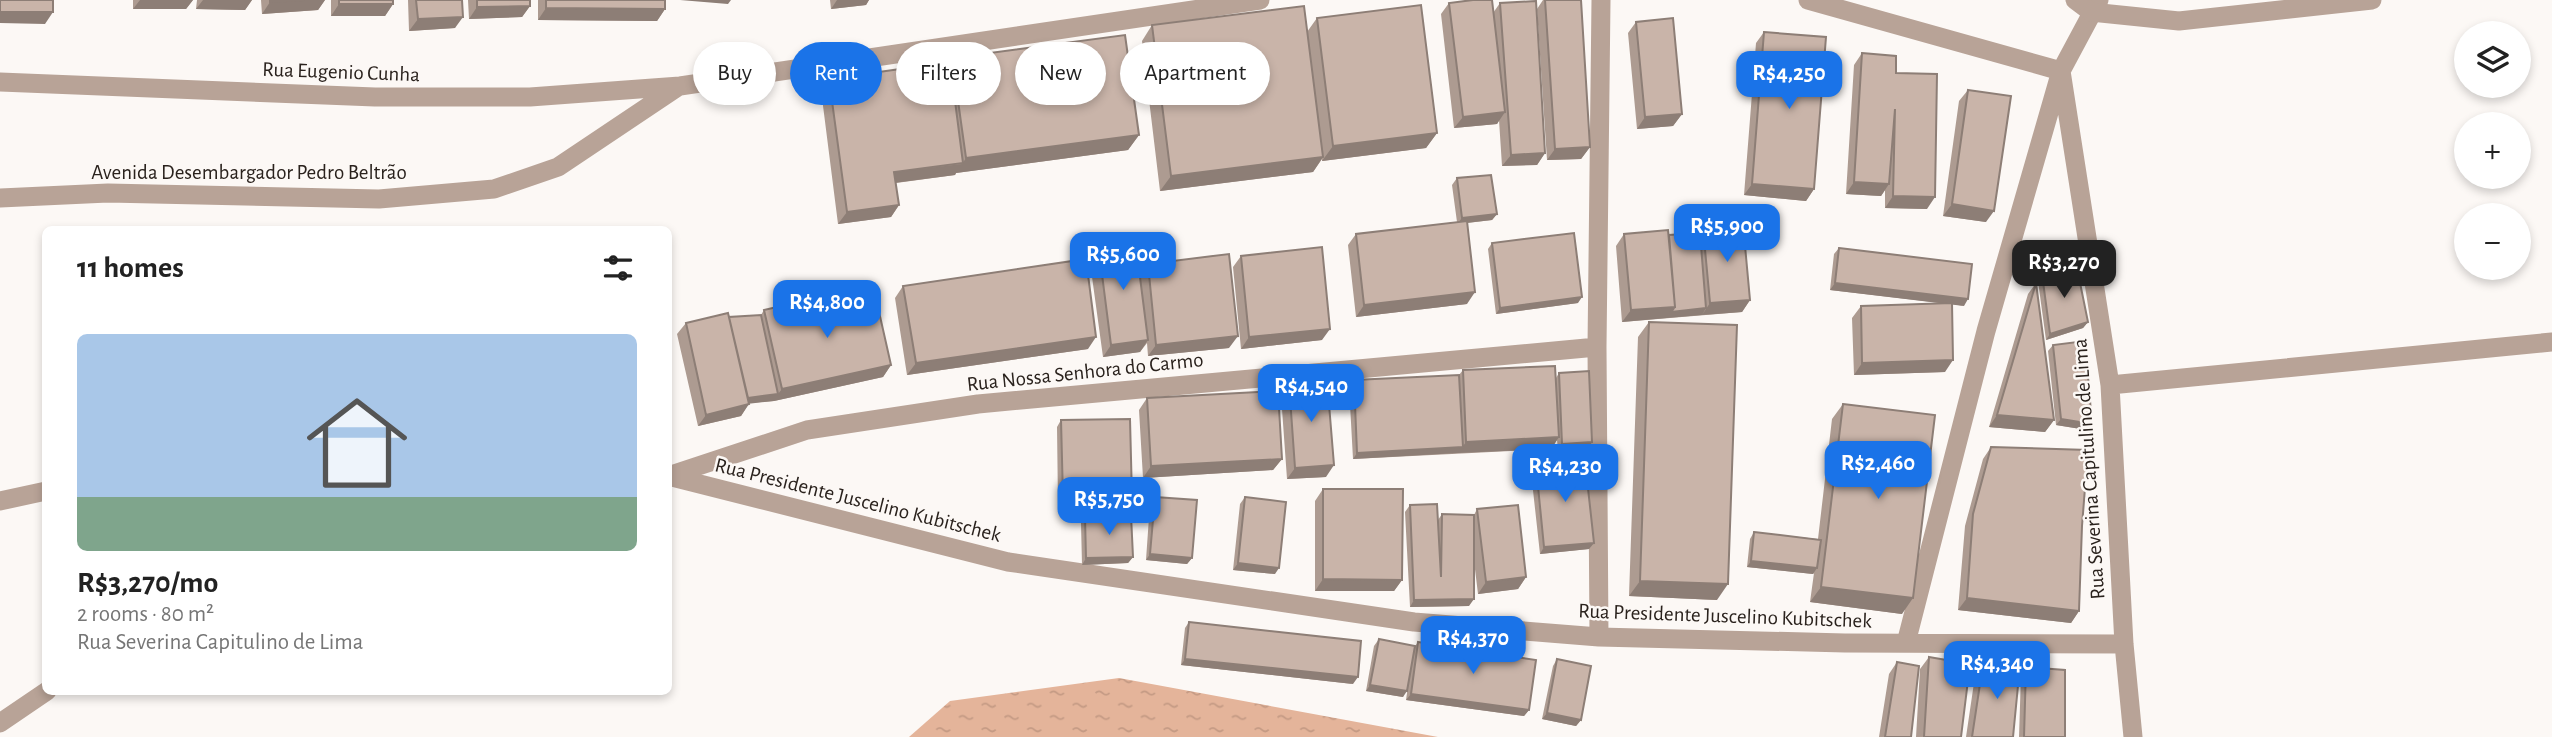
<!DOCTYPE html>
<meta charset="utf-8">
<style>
:root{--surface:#fff;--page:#f6f6f6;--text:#222;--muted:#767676;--line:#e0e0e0;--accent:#1a73e8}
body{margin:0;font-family:"Alegreya Sans",sans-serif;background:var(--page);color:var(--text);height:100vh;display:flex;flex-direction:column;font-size:26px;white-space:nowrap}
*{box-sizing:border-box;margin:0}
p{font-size:23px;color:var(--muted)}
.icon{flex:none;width:38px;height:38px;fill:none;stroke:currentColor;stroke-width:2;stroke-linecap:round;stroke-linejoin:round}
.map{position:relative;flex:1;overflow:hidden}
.panel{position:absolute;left:42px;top:226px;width:630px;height:469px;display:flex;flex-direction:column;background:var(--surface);border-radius:10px;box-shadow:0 4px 10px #0003}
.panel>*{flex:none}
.hud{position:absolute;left:693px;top:42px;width:665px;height:63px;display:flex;gap:14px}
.tools{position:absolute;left:2454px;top:21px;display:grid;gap:14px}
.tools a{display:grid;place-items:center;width:77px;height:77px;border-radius:50%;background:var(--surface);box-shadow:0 4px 10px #0003;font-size:35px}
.price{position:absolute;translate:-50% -60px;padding:0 16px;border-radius:14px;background:var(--accent);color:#fff;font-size:23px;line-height:46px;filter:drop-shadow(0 2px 4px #0008)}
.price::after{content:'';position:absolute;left:50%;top:42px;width:21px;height:16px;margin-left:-10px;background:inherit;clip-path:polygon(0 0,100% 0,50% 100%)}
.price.selected{background:#222;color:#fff}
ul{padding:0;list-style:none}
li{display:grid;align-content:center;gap:14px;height:371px;padding:0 35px}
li+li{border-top:2px solid var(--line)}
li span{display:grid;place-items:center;height:217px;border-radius:10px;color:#555}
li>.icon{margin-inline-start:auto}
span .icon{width:126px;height:126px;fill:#fffc;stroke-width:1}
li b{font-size:30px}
h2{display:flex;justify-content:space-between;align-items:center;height:84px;padding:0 35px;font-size:30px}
.chip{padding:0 24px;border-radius:32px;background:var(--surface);box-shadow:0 4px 10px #0003;font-size:24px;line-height:63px}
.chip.selected{background:var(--accent);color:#fff}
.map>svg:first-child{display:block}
.water{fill:url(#water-ripples)}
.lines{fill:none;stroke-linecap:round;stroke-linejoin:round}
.minor{stroke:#b8a397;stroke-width:19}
.tertiary{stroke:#b8a397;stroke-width:19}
.wall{fill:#ad9b91}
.shaded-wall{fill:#8d7e76}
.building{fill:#c9b4a9;stroke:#8d7e76;stroke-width:2}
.labels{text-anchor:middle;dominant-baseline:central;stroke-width:5;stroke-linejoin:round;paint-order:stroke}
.street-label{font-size:21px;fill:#2a221d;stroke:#fcf8f5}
</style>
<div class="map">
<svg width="2552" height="737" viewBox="0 0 2552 737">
<defs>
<pattern id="water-ripples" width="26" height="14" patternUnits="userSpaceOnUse" patternTransform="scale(1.75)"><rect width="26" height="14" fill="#e4b49a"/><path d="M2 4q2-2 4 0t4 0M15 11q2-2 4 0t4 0" fill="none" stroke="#c49a84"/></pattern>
</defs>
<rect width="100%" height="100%" fill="#fcf8f5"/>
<path class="water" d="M1119,678L1438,737H909L950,701Z"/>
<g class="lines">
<path class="minor" d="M1808,0L2061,71L1986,331L1906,643
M2099,0L2061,71L2110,385L2124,644L2133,737
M0,82L375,97H530L680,86L1260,0
M0,198L108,193L379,199L494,189L558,167L679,86
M2110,385L2552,342
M671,475L807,430L978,404L1597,347
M668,476L1008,562L1414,622L1599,637L1845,643L2124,644
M0,501L46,491
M1599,637L1597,347L1601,0
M0,723L47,691"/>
<path class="tertiary" d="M2075,0L2091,12L2179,21L2372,0"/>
</g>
<path class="wall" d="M133,0H193L186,9H133Z
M197,0H252L245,10L196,9Z
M261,0H325L318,10L262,14Z
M331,0H393V4L385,16H331Z
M408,0H462L455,28L409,31Z
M468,0H530V6L522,17L469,19Z
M538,0H665V9L657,21L538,20Z
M830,0H869L866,5L831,9Z
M1543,0H1581L1590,147L1581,159L1547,160L1537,9Z
M1449,3L1493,13L1500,3L1545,153L1537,165L1502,166L1499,120L1497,124L1454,128L1441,14Z
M1317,18L1437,133L1426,148L1322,161V159L1313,172L1160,191L1142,41L1152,25L1307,32Z
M1636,22L1682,114L1673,126L1637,129L1628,33Z
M1764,32L1814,189L1806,201L1744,195L1756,43Z
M1862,53L1896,73L1927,209L1885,208V190L1881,196L1846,194L1854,65Z
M952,58L1139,135L1128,150L956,173L955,175L896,183L899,205L891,217L838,224L821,90L829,79L950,62Z
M1968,90L1986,222L1943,216L1959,101Z
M1457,178L1497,214L1492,220L1467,223V304L1356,317L1348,245L1356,234L1457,222L1452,185Z
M1703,228L1750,300L1742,312L1622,322L1616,246L1624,234L1669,235L1700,233Z
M1098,243L1140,275L1148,264L1229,348L1148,356L1147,343L1140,352L1103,357L1089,255Z
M1492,243L1578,303L1496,314L1488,249Z
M1839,248L1964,306L1952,304L1945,372L1854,375L1852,318L1861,306L1941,303L1830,290L1834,254Z
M1241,256L1322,340L1241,349L1233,267Z
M2042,274L2088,322L2083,328L2046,340L2038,281Z
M2036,283L2054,420L2045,432L1989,427L2028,294Z
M903,286L1088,349L907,375L895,298Z
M764,310H805L891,365L883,377L774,401L749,403L741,416L698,426L677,334L686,323L761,315Z
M1649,322L1717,600L1629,596L1638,337Z
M2053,345L2092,424L2087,430L2056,425L2048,351Z
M1463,370L1556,378L1559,373L1588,449L1558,450L1557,440L1551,449L1353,459L1349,386L1354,380L1459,375Z
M1289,383L1326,477L1287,479L1281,395Z
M1147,398L1282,459L1273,470L1143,478L1139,410Z
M1843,404L1902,614L1810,602L1814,573L1813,574L1747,567L1750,539L1754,532L1818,539L1832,419Z
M1061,420L1132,497L1127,503L1058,505L1057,427Z
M1991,447L2082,526L2079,611L2071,623L1958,610L1965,526L1983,459Z
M1536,466L1594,543L1589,549L1540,554L1531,472Z
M1323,489L1402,580L1394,591H1315V501Z
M1155,497L1192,558L1187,564L1146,560L1150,503Z
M1245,497L1275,574L1233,570L1240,504Z
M1410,505L1438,520L1442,514L1474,515L1477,509L1526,577L1518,589L1478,594L1474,561L1469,606L1410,607L1405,512Z
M1085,517L1133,557L1128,563L1082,565L1081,523Z
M1189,622L1353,684L1181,665L1185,628Z
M1379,639L1414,648L1418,642L1529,710L1524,716L1406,700L1412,659L1403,697L1366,691L1374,646Z
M1929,657L1961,737H1916L1920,669Z
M1557,659L1581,720L1576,726L1542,719L1553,666Z
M1897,662L1911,737H1879L1889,674Z
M1983,664L2013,737H1966L1975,676Z
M2026,667L2065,737H2019L2021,674Z"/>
<path class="shaded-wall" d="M140,0H193L186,9H133Z
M203,0H252L245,10L196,9Z
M304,0H325L318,10L262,14L270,2Z
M680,0H731L728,4Z
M837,0H869L866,5L831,9Z
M339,4H393L385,16H331Z
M530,6L522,17L469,19L477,7Z
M546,8L665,9L657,21L538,20Z
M0,12H53L45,24L0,23Z
M463,17L455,28L409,31L418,19Z
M1505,112L1497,124L1454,128L1463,117Z
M1682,114L1673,126L1637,129L1645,117Z
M1437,133L1426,148L1322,161L1333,146Z
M1139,135L1128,150L956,173L955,175L886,184L894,172L962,164L966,158Z
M1590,147L1581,159L1547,160L1555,149Z
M1545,153L1537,165L1502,166L1511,155Z
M1323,157L1313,172L1160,191L1171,176Z
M1854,182L1889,184L1881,196L1846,194Z
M1752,184L1814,189L1806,201L1744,195Z
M1893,196L1935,197L1927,209L1885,208Z
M1952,204L1994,211L1986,222L1943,216Z
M899,205L891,217L838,224L847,212Z
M1497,214L1492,220L1457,224L1462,218Z
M1835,283L1968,299L1964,306L1830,290Z
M1475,292L1467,304L1356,317L1364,305Z
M1582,297L1578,303L1496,314L1500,308Z
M1750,300L1742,312L1702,315L1710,303Z
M1675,307L1667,318L1622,322L1631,310Z
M1706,308L1702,315L1667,318L1671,312Z
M2088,322L2083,328L2046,340L2050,334Z
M1330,329L1322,340L1241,349L1249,337Z
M1238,336L1229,348L1148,356L1156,345Z
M1096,337L1088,349L907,375L916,363Z
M1148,340L1140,352L1103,357L1111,345Z
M1953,360L1945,372L1854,375L1862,363Z
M891,365L883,377L774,401L738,405L743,398L778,394L782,389Z
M749,404L741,416L698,426L706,415Z
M1997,415L2054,420L2045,432L1989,427Z
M2061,419L2092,424L2087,430L2056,425Z
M1559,437L1551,449L1458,453L1466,442Z
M1592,442L1588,449L1558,450L1562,444Z
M1463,447L1458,453L1353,459L1357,453Z
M1282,459L1273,470L1143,478L1151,466Z
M1334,465L1326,477L1287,479L1295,468Z
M1132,497L1127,503L1058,505L1063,498Z
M1594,543L1589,549L1540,554L1544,547Z
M1150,554L1192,558L1187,564L1146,560Z
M1133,557L1128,563L1082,565L1086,558Z
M1751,561L1817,568L1813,574L1747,567Z
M1238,563L1279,568L1275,574L1233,570Z
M1526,577L1518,589L1478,594L1486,582Z
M1323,579L1402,580L1394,591H1315Z
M1640,581L1728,584L1717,600L1629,596Z
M1821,587L1913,598L1902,614L1810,602Z
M1967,598L2079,611L2071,623L1958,610Z
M1474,599L1469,606L1410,607L1414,600Z
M1185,659L1358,677L1353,684L1181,665Z
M1370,685L1407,691L1403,697L1366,691Z
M1411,694L1529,710L1524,716L1406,700Z
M1547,713L1581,720L1576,726L1542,719Z"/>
<path class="building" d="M0,0H53V12H0Z
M270,0H304L270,2Z
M339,0H393V4H339Z
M416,0H462L463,17L418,19Z
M477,0H530V6L477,7Z
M546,0H665V9L546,8Z
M1473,0H1492L1505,112L1463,117L1449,3Z
M1545,0H1581L1590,147L1555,149Z
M1536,1L1545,153L1511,155L1500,3Z
M1421,5L1437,133L1333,146L1317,18Z
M1304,6L1323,157L1171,176L1152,25Z
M1673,18L1682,114L1645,117L1636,22Z
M1764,32L1826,37L1814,189L1752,184Z
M1125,35L1139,135L966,158L952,58Z
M1862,53L1896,56V73L1937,74L1935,197L1893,196L1895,109L1889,184L1854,182Z
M950,62L963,163L894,172L899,205L847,212L829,79Z
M1968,90L2011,96L1994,211L1952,204Z
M1491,175L1497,214L1462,218L1457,178Z
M1467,221L1475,292L1364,305L1356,234Z
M1743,224L1750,300L1710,303L1703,228Z
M1668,230L1675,307L1631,310L1624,234Z
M1574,233L1582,297L1500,308L1492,243Z
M1700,233L1706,308L1671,312L1675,307L1669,235Z
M1135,238L1148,340L1111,345L1098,243Z
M1322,247L1330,329L1249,337L1241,256Z
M1839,248L1972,264L1968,299L1835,283Z
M1229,254L1238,336L1156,345L1148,264Z
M1086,259L1096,337L916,363L903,286Z
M2077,268L2088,322L2050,334L2042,274Z
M2036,283L2054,420L1997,415Z
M875,294L891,365L782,389L764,310L803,301L805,310Z
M1952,303L1953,360L1862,363L1861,306Z
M728,313L749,404L706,415L686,323Z
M761,315L778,394L748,398L729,317Z
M1649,322L1737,325L1728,584L1640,581Z
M2085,341L2092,424L2061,419L2053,345Z
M1555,366L1559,437L1466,442L1463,370Z
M1589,371L1592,442L1562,444L1559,373Z
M1459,375L1463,447L1357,453L1354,380Z
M1327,380L1334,465L1295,468L1289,383Z
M1278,391L1282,459L1151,466L1147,398Z
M1843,404L1935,415L1913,598L1821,587Z
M1130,419L1132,497L1063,498L1061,420Z
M1991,447L2088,450L2082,526L2079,611L1967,598L1973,514Z
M1585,461L1594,543L1544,547L1536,466Z
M1323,489H1403L1402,580L1323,579Z
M1155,497L1197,500L1192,558L1150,554Z
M1245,497L1286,502L1279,568L1238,563Z
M1437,504L1441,577L1442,514L1474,515V599L1414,600L1410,505Z
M1518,505L1526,577L1486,582L1477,509Z
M1131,515L1133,557L1086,558L1085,517Z
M1754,532L1821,540L1817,568L1751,561Z
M1189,622L1361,641L1358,677L1185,659Z
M1379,639L1415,646L1407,691L1370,685Z
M1418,642L1536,660L1529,710L1411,694Z
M1929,657L1970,664L1961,737H1924Z
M1557,659L1591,666L1581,720L1547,713Z
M1897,662L1919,666L1911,737H1885Z
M1983,664L2020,665L2013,737H1972Z
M2026,667L2065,670V737H2024Z"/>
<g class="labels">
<g class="street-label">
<text transform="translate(341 72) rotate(2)">Rua Eugenio Cunha</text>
<text x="249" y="172">Avenida Desembargador Pedro Beltrão</text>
<text transform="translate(1085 372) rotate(-6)">Rua Nossa Senhora do Carmo</text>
<text transform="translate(2089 469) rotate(-94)">Rua Severina Capitulino de Lima</text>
<text transform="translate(858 500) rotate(14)">Rua Presidente Juscelino Kubitschek</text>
<text transform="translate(1725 616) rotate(2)">Rua Presidente Juscelino Kubitschek</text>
</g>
</g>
</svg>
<div class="tools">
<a><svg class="icon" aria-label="layers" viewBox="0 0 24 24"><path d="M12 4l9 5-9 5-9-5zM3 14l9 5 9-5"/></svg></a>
<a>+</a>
<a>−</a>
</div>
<b class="price" style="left:1789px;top:111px">R$4,250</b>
<b class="price" style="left:1727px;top:264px">R$5,900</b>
<b class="price" style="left:1123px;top:292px">R$5,600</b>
<b class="price selected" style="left:2064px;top:300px">R$3,270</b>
<b class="price" style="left:827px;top:340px">R$4,800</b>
<b class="price" style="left:1311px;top:424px">R$4,540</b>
<b class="price" style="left:1878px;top:501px">R$2,460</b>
<b class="price" style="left:1565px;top:504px">R$4,230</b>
<b class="price" style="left:1109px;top:537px">R$5,750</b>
<b class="price" style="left:1473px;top:676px">R$4,370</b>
<b class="price" style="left:1997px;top:701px">R$4,340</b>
<div class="hud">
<a class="chip">Buy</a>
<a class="chip selected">Rent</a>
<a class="chip">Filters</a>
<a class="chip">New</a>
<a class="chip">Apartment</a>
</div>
<section class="panel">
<h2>11 homes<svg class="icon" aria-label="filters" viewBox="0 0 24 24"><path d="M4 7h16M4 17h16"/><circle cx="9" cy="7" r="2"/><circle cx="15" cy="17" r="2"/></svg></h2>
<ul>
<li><span style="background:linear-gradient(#a9c7e8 75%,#7fa58c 0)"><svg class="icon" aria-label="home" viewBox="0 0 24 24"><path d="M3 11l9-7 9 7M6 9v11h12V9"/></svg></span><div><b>R$3,270/mo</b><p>2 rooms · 80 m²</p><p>Rua Severina Capitulino de Lima</p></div></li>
</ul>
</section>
</div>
